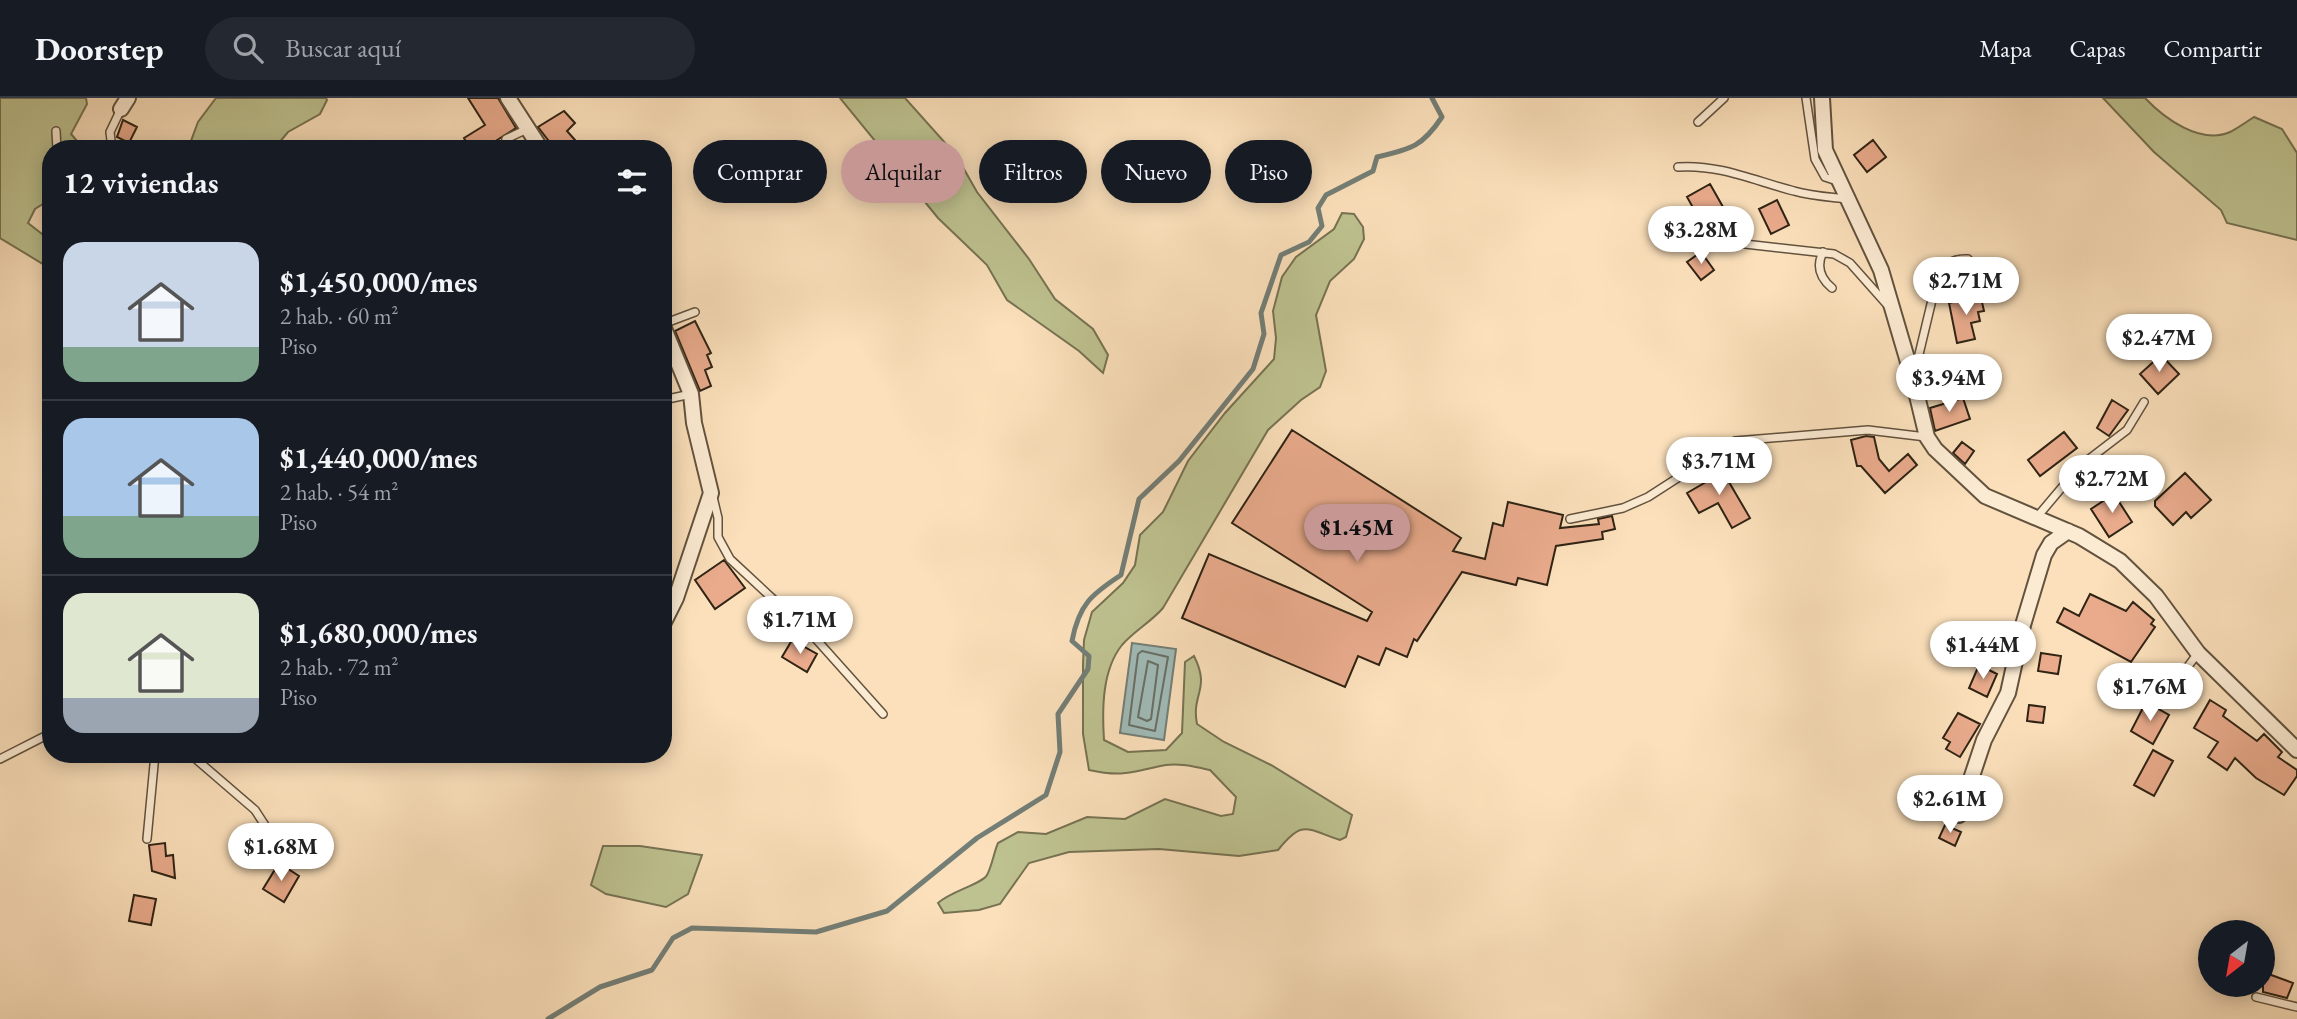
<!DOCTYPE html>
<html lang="es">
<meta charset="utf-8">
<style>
:root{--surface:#171b24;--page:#242831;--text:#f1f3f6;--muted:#9ea1a6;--line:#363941;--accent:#c59692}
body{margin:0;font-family:"EB Garamond",serif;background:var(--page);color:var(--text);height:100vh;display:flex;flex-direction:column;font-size:26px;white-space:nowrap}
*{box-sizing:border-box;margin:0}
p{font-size:23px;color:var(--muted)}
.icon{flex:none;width:38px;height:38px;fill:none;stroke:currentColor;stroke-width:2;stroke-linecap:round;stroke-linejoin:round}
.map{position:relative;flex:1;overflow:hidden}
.panel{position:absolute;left:42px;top:42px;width:630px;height:623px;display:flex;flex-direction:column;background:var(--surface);border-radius:28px;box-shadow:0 4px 18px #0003}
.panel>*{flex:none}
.banner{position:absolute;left:693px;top:42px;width:665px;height:63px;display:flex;gap:14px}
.needle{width:46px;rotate:211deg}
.controls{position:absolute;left:2198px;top:822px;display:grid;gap:14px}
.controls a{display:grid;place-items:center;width:77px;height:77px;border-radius:50%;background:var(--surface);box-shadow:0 4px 18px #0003;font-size:35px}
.price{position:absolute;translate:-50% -60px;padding:0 16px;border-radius:24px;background:#fff;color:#222;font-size:23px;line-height:46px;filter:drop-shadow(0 2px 4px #0008)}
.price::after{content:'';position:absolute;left:50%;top:42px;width:21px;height:16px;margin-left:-10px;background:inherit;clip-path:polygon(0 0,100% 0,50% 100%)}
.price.on{background:var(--accent);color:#111}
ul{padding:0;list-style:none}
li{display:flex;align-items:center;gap:21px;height:175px;padding:0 21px}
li+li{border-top:2px solid var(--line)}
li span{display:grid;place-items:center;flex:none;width:196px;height:140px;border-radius:21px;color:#555}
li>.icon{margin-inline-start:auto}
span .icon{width:84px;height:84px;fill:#fffc;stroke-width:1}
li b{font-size:30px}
h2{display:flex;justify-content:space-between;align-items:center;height:84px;padding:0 21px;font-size:30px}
.pill{padding:0 24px;border-radius:32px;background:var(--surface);box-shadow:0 4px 18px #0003;font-size:24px;line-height:63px}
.pill.on{background:var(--accent);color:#111}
header{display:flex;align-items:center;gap:42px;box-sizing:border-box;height:98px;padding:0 35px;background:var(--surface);border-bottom:2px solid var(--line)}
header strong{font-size:33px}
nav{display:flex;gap:38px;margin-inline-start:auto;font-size:24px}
.search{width:490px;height:63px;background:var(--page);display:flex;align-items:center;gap:18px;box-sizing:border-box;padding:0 24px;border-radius:38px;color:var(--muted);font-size:26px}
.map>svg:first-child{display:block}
.green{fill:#bec290;stroke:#767252;stroke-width:2}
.water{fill:#a0bbb8;stroke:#737e76;stroke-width:2}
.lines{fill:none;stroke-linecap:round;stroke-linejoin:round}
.shore{stroke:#686f66;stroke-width:2}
.stream{stroke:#737e76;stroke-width:5}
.building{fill:#e9ab8c;stroke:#2f2314;stroke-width:2}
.service-casing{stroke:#62523e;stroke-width:10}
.minor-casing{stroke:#62523e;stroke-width:18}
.service{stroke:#fcebd3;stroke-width:7}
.minor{stroke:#fcebd3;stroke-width:14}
</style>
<header>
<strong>Doorstep</strong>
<div class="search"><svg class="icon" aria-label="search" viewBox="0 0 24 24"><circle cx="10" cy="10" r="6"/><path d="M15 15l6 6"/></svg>Buscar aquí</div>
<nav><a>Mapa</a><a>Capas</a><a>Compartir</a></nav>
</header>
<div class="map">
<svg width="2297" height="921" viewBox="0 0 2297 921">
<rect width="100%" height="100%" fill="#fbe0bb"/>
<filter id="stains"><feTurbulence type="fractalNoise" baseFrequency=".00286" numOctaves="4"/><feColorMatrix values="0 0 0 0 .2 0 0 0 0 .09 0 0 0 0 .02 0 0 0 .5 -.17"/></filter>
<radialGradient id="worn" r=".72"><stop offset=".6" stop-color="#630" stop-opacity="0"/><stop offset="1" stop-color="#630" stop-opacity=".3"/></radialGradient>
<path class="green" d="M0,0H86L87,6L71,36L84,51H51V101L35,111L28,125L51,143V171L0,140Z
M216,0H326L327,2L320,16L288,34L274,51H188L198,24Z
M840,0H905L956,57L977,94L1029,161L1055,201L1093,231L1108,257L1103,275L1079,253L1007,202L987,167L938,120Z
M2103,0H2145C2164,20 2200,47 2230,34C2238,30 2246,24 2254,19L2282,31L2297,55V142L2227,125L2221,112L2154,54Z
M1342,115L1354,116L1363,129L1364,141L1354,161L1330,183L1316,217L1326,273L1320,289L1301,302L1268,332L1163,510C1151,524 1134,533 1122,547C1102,572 1102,611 1104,642L1128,654L1166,652L1182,635L1185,564L1194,558C1211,592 1191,595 1197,626L1224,644L1271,667L1352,717L1346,739L1340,742C1306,731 1303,721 1278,752L1239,758L1159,751L1069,754L1029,765L1000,806L979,812L944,815L938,805C951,793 982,786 987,777C992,768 994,754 998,745L1018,734L1046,736L1087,719L1125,721L1165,701L1221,718L1233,716L1236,699L1210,672C1196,669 1180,665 1166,667C1133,673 1125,680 1089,672L1083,636V567L1084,542L1092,514L1123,485L1135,467L1140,437L1163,414L1188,363L1225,315L1274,261L1276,240L1273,213L1282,179L1296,159L1334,131Z
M603,748H640L702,757L688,796L666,809L606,796L591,787Z"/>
<path class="water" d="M1132,545L1176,551L1164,642L1120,635Z"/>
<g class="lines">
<path class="shore" d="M1142,553L1168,559L1155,633L1129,627L1138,556Z
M1148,563L1158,567L1151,621L1147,623L1138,619Z"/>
<path class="stream" d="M548,921L600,889L652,872L673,840L692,830L816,834L887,813L977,740L1046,697L1060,654L1058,616L1088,571L1089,558L1072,543C1079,506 1092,496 1121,477L1139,401L1179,363L1253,271L1264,236L1261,215L1281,157L1309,144L1322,128L1318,110L1326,97L1373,73L1377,59C1411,51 1422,49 1442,19L1432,0"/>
</g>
<path class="building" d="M468,0H498L516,30L483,51H470L464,40L485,27Z
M564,13L575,25L567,33L583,51H555L538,29Z
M123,22L137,29L129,45L117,39Z
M1873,42L1886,59L1867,74L1854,57Z
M1710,86L1723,109L1709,117L1705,110L1696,115L1687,99Z
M1777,102L1789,127L1771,136L1759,111Z
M1701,154L1714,172L1701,182L1687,164Z
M1974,199L1981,200L1984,213L1978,214L1980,223L1971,225L1975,241L1957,245L1949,205Z
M695,223L711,255L707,257L712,269L705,272L711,288L700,293L675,233Z
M2161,257L2179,276L2158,296L2140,276Z
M1963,300L1970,321L1935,333L1930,310Z
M2112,302L2128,312L2109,338L2097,330Z
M1292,332L1461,440L1453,453L1485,461L1493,425L1503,428L1508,404L1563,417L1560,430L1599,426L1598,421L1612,418L1615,431L1602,434L1603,441L1556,448L1547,487L1518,480L1516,487L1462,474L1417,543L1414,541L1407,559L1386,550L1379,567L1358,558L1345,589L1182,520L1209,456L1367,523L1372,514L1232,425Z
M2064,334L2077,350L2040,378L2028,362Z
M1866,338L1874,339L1879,361L1889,373L1908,356L1917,367L1885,395L1861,368H1857L1851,342Z
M1962,344L1974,353L1965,366L1953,355Z
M1719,367L1750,420L1732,430L1718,405L1699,415L1687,395L1706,384L1701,377Z
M2185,375L2211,402L2191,420L2186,414L2173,427L2155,408V403Z
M2114,396L2132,424L2109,439L2091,411Z
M724,462L745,490L715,511L695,482Z
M2090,496L2126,513L2133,504L2154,522L2151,526L2155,529L2131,564L2057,524L2064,510L2079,518Z
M792,542L817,556L807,574L782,559Z
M2041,555L2061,558L2058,576L2038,573Z
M1979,567L1997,576L1987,599L1969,590Z
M2210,602L2226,612L2223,618L2257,643L2264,636L2282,654L2278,659L2297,672V678L2284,697L2256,680L2235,660L2227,672L2208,659L2218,644L2194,630Z
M2146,604L2169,617L2153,646L2131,633Z
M2029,607L2045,609L2043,625L2027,623Z
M1958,615L1980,626L1960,659L1946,651L1950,644L1943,640Z
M2153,652L2173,663L2154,698L2134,687Z
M1945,727L1961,734L1955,748L1939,740Z
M165,745L166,758L173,757L175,780L152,773L149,747Z
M279,765L299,778L284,804L263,791Z
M134,797L156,801L151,827L129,823Z
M2263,874L2293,885L2287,900L2263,894Z"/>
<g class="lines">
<g class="service-casing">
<path id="service" d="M1806,0L1815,61L1825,79L1840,84
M1698,24L1724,0
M56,33L57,51
M506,41L527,31
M112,51L110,34L121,11
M1678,69C1719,66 1755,83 1794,93C1811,98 1830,99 1847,101
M1683,139L1834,156L1850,165L1890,210
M1823,154C1816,168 1820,180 1832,190
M663,226L695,214
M1915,273L1938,177C1947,166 1953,160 1968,161C1978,172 1978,180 1968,191
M663,302L691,296
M713,399L718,420V439L730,461L815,540L883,616
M2037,419L2080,368L2127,332L2144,304
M1570,421L1623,410L1648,399L1735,343L1868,332L1926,339
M2171,591L2198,555
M190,656L255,712L288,763
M0,661L51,635
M147,741L155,656
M2256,899L2297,909"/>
</g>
<g class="minor-casing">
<path id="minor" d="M508,0L541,51
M1822,0L1825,52L1881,172L1913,281L1927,339L1935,351L1985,398L2079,438L2120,463L2156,498L2198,555L2297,652
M121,11L128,0
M663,228L691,296L694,325L711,395L676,500L663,526
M1959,717L1984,642L2008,595L2023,527L2044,457L2051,445L2068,433"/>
</g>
<use href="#service" class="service"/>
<use href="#minor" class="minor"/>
</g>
<rect width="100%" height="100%" filter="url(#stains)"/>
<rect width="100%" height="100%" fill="url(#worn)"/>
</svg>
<div class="controls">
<a><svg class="needle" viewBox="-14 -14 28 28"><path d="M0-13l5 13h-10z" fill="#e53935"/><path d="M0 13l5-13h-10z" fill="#9ea1a6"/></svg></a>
</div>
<b class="price" style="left:1701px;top:168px">$3.28M</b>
<b class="price" style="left:1966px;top:219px">$2.71M</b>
<b class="price" style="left:2159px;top:276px">$2.47M</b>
<b class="price" style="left:1949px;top:316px">$3.94M</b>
<b class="price" style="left:1719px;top:399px">$3.71M</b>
<b class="price" style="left:2112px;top:417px">$2.72M</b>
<b class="price on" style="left:1357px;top:466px">$1.45M</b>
<b class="price" style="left:800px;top:558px">$1.71M</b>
<b class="price" style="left:1983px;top:583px">$1.44M</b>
<b class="price" style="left:2150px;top:625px">$1.76M</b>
<b class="price" style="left:1950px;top:737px">$2.61M</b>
<b class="price" style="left:281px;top:785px">$1.68M</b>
<div class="banner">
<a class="pill">Comprar</a>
<a class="pill on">Alquilar</a>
<a class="pill">Filtros</a>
<a class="pill">Nuevo</a>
<a class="pill">Piso</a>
</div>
<section class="panel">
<h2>12 viviendas<svg class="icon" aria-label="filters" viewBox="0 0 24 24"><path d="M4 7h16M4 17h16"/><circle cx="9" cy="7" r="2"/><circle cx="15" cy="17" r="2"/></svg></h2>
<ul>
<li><span style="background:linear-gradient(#c9d6e8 75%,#7fa58c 0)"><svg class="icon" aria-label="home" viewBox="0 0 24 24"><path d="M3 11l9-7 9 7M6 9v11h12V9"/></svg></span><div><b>$1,450,000/mes</b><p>2 hab. · 60 m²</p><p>Piso</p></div></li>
<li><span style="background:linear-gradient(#a9c7e8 70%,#7fa58c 0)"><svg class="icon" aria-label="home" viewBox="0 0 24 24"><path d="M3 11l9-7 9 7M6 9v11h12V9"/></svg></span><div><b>$1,440,000/mes</b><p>2 hab. · 54 m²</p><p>Piso</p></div></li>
<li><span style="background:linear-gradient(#dfe7d0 75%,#9aa5b1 0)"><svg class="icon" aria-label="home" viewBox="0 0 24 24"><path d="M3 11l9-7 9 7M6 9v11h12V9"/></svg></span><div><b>$1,680,000/mes</b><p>2 hab. · 72 m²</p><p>Piso</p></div></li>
</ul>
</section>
</div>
